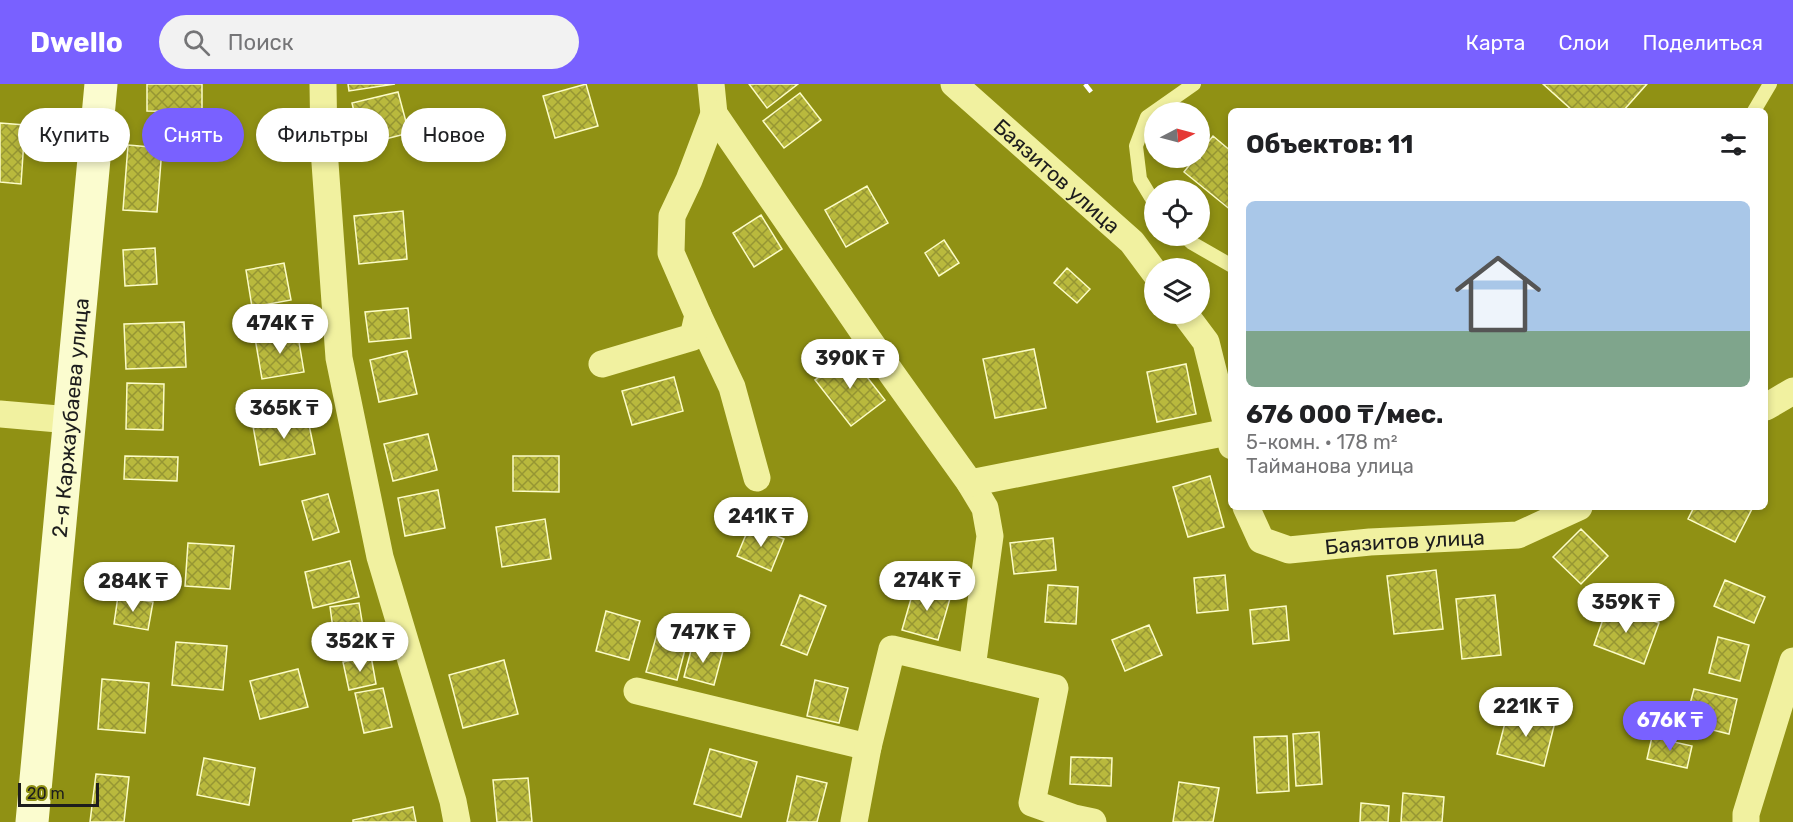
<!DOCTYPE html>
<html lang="ru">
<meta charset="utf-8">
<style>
:root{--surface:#fff;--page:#f2f2f2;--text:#202124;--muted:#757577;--line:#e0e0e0;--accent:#7961ff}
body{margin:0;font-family:Rubik,sans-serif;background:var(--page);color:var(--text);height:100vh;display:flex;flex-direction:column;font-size:22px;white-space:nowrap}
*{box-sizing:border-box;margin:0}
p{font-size:20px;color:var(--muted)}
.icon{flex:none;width:33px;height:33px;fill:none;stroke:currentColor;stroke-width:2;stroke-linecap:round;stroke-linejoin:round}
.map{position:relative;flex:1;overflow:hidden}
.sheet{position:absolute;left:1228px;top:24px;width:540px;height:402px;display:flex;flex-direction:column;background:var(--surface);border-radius:9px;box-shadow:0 3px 9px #0003}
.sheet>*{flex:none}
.guide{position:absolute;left:18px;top:24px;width:570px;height:54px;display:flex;gap:12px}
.needle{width:39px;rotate:84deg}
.buttons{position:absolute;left:1144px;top:18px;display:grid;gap:12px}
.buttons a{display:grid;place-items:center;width:66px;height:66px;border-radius:50%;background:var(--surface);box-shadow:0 3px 9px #0003;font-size:30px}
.scale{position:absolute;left:18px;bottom:15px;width:81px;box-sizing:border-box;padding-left:6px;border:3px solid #1d1d1d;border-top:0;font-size:16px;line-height:21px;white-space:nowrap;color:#1d1d1d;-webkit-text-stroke:4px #909114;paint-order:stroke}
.price{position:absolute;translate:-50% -51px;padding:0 14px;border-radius:21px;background:#fff;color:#222;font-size:20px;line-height:39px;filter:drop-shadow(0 2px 3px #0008)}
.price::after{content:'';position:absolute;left:50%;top:36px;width:18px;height:14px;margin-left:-9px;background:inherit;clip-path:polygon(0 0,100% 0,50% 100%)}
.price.active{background:var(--accent);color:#fff}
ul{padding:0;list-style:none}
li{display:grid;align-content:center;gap:12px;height:318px;padding:0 18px}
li+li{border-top:2px solid var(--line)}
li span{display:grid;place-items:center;height:186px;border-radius:9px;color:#555}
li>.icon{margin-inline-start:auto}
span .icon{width:108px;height:108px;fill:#fffc;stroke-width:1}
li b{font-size:26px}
h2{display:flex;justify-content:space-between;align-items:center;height:72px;padding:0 18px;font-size:26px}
.tag{padding:0 21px;border-radius:27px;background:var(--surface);box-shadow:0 3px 9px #0003;font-size:21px;line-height:54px}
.tag.active{background:var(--accent);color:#fff}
header{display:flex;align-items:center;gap:36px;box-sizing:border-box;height:84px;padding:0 30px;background:var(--accent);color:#fff}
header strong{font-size:28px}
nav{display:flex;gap:33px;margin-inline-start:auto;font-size:21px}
.search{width:420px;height:54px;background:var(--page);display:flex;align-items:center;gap:15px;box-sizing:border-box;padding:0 21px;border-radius:33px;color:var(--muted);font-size:22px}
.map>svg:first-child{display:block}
.building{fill:url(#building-cross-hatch);stroke:#fcfcc7;stroke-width:1.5}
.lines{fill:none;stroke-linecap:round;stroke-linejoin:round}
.lane{stroke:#f1f1a0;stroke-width:14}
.street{stroke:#f1f1a0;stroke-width:27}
.secondary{stroke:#fbfccf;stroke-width:33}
.rail{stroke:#fff;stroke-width:4.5;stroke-dasharray:10 4.5;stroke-linecap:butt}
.labels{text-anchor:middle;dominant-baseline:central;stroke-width:5;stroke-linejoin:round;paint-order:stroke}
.street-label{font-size:21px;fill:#1d1d1d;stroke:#909114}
</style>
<header>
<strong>Dwello</strong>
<div class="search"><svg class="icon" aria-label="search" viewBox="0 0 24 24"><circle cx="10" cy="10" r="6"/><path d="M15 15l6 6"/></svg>Поиск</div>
<nav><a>Карта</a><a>Слои</a><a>Поделиться</a></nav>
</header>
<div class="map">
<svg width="1793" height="738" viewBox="0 0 1793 738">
<defs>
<pattern id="building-cross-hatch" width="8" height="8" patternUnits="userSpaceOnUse" patternTransform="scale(1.5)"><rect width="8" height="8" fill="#b9b93d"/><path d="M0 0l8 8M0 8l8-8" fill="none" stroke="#969633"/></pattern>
</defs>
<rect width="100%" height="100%" fill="#909114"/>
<path class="building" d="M147,0H202V28L147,27Z
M348,0H395L349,7Z
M586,0L598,42L555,54L543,12Z
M749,0H798L767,24Z
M1543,0H1647L1623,27H1573Z
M398,8L409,49L362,61L352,19Z
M800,9L821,36L784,64L763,37Z
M0,39L25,41L21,100L0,98Z
M1213,52L1232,68V127L1184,88L1195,74H1200V68Z
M128,61L162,64L157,128L123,126Z
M867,102L888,139L846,163L825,126Z
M403,127L407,175L359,180L354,132Z
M761,131L782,165L754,183L733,149Z
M944,156L959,179L939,192L925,169Z
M155,164L157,200L125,202L123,166Z
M284,179L291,216L252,223L246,186Z
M1067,184L1090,205L1077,219L1054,199Z
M408,224L411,254L369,258L365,228Z
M184,238L186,283L126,285L124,240Z
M297,246L304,288L262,295L255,254Z
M1034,265L1046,324L995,334L983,275Z
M407,267L417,310L379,318L370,276Z
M849,270L885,316L851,342L815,296Z
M1186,280L1196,330L1157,338L1147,288Z
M674,293L683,327L632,341L622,307Z
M127,299L164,300L163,346L126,345Z
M307,331L315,370L260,381L253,342Z
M428,350L437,386L393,397L384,360Z
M125,372L178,373L177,397L124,395Z
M513,372H559V408L513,407Z
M1210,392L1224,443L1188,453L1173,403Z
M438,406L445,444L405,452L398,414Z
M328,410L339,448L313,456L302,417Z
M1694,423H1753L1735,458L1688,435Z
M545,435L551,475L502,483L496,443Z
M750,441L784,455L771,487L737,472Z
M1581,445L1608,472L1581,500L1553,473Z
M1053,454L1056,486L1014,490L1010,459Z
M188,459L234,462L230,505L185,502Z
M350,477L359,513L313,524L305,488Z
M1436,486L1443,545L1394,550L1387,492Z
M1225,491L1228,526L1197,529L1194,494Z
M1725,496L1765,513L1754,539L1714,522Z
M915,501L951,511L938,556L902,546Z
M1048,501L1078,503L1076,540L1045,538Z
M800,511L826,522L807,571L781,561Z
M1495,511L1501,571L1462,575L1456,515Z
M118,512L153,518L148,546L114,540Z
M359,519L365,555L335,559L330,523Z
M1608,521L1659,539L1644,580L1594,561Z
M1286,522L1289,556L1253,560L1250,526Z
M606,527L640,537L629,576L596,567Z
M1149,541L1162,571L1125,587L1112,556Z
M657,550L687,558L677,596L646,588Z
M1718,553L1749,561L1740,597L1709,589Z
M176,558L227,562L223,606L172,601Z
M693,559L723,567L714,601L684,593Z
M371,572L376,600L349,606L343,578Z
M504,576L518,630L463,644L449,591Z
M298,585L308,623L260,635L250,597Z
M102,595L149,599L145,649L98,645Z
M815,596L848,604L839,639L807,632Z
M383,604L392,643L364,649L355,609Z
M1694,605L1737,615L1729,650L1685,639Z
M1508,627L1555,638L1544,682L1497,670Z
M1319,648L1322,700L1296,702L1293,650Z
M1287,652L1289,707L1257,709L1254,653Z
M1652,653L1692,662L1687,684L1647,675Z
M710,665L757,678L741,733L694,720Z
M1071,673L1112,674L1111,702L1070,700Z
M204,674L255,684L249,721L197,711Z
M96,690L129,693L124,738H90Z
M797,692L827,699L817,738H787Z
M528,694L532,738H497L493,696Z
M1179,698L1219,704L1213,738H1173Z
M1403,709L1444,713L1442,738H1401Z
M1361,719L1389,722L1388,738H1360Z
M413,723L416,738H353V736Z"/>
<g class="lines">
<path class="lane" d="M1754,27L1770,0
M1155,120L1140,95L1136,62L1147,33L1194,0
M1184,152L1192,159L1232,182"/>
<g class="street">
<path d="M323,0L324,65L339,274L380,473L453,717L457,738"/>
<path d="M711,0L714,30L892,290L970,399L985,424L990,452L972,584"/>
<path id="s1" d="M954,0L1132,158L1155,189"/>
<path d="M1185,230L1206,258L1232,362"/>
<path d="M698,231L732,303L757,394"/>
<path d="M602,280L693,253L698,231L671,169L672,132L689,96L714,30"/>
<path d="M1766,323L1793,307"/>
<path d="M0,330L70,336"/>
<path d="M970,399L1228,348"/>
<path id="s2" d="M1246,423L1261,456L1289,466L1370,458L1518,451L1579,423"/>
<path d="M637,607L868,663"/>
<path d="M854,738L868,663L892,565L1055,604L1032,719L1074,734L1093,738"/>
<path d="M1746,738V730L1793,577"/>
</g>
<path class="secondary" id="s3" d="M32,738L101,0"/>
<path class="rail" d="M1085,0L1092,9"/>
</g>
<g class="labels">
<g class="street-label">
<text stroke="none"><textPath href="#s1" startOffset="138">Баязитов улица</textPath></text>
<text stroke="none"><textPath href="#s3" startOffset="406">2-я Каржаубаева улица</textPath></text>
<text stroke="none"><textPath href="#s2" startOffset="182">Баязитов улица</textPath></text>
</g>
</g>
</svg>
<div class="buttons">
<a><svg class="needle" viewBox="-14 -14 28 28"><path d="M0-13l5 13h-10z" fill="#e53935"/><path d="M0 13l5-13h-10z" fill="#757577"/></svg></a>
<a><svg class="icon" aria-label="locate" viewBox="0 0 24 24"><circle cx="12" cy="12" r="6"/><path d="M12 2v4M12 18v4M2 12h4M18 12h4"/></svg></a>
<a><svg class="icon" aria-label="layers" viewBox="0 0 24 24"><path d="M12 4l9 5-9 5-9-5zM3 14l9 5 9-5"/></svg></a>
</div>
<div class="scale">20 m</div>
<b class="price" style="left:280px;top:271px">474K ₸</b>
<b class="price" style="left:850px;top:306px">390K ₸</b>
<b class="price" style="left:284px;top:356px">365K ₸</b>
<b class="price" style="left:761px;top:464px">241K ₸</b>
<b class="price" style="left:927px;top:528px">274K ₸</b>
<b class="price" style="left:133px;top:529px">284K ₸</b>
<b class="price" style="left:1626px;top:550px">359K ₸</b>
<b class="price" style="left:703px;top:580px">747K ₸</b>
<b class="price" style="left:360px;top:589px">352K ₸</b>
<b class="price" style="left:1526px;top:654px">221K ₸</b>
<b class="price active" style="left:1670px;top:668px">676K ₸</b>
<div class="guide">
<a class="tag">Купить</a>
<a class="tag active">Снять</a>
<a class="tag">Фильтры</a>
<a class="tag">Новое</a>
</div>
<section class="sheet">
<h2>Объектов: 11<svg class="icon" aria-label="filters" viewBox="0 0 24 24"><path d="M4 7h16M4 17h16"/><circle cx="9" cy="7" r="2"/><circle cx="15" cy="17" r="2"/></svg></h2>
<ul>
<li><span style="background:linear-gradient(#a9c7e8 70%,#7fa58c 0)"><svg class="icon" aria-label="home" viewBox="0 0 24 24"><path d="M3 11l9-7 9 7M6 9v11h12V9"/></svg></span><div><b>676 000 ₸/мес.</b><p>5-комн. · 178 m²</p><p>Тайманова улица</p></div></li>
</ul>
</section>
</div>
